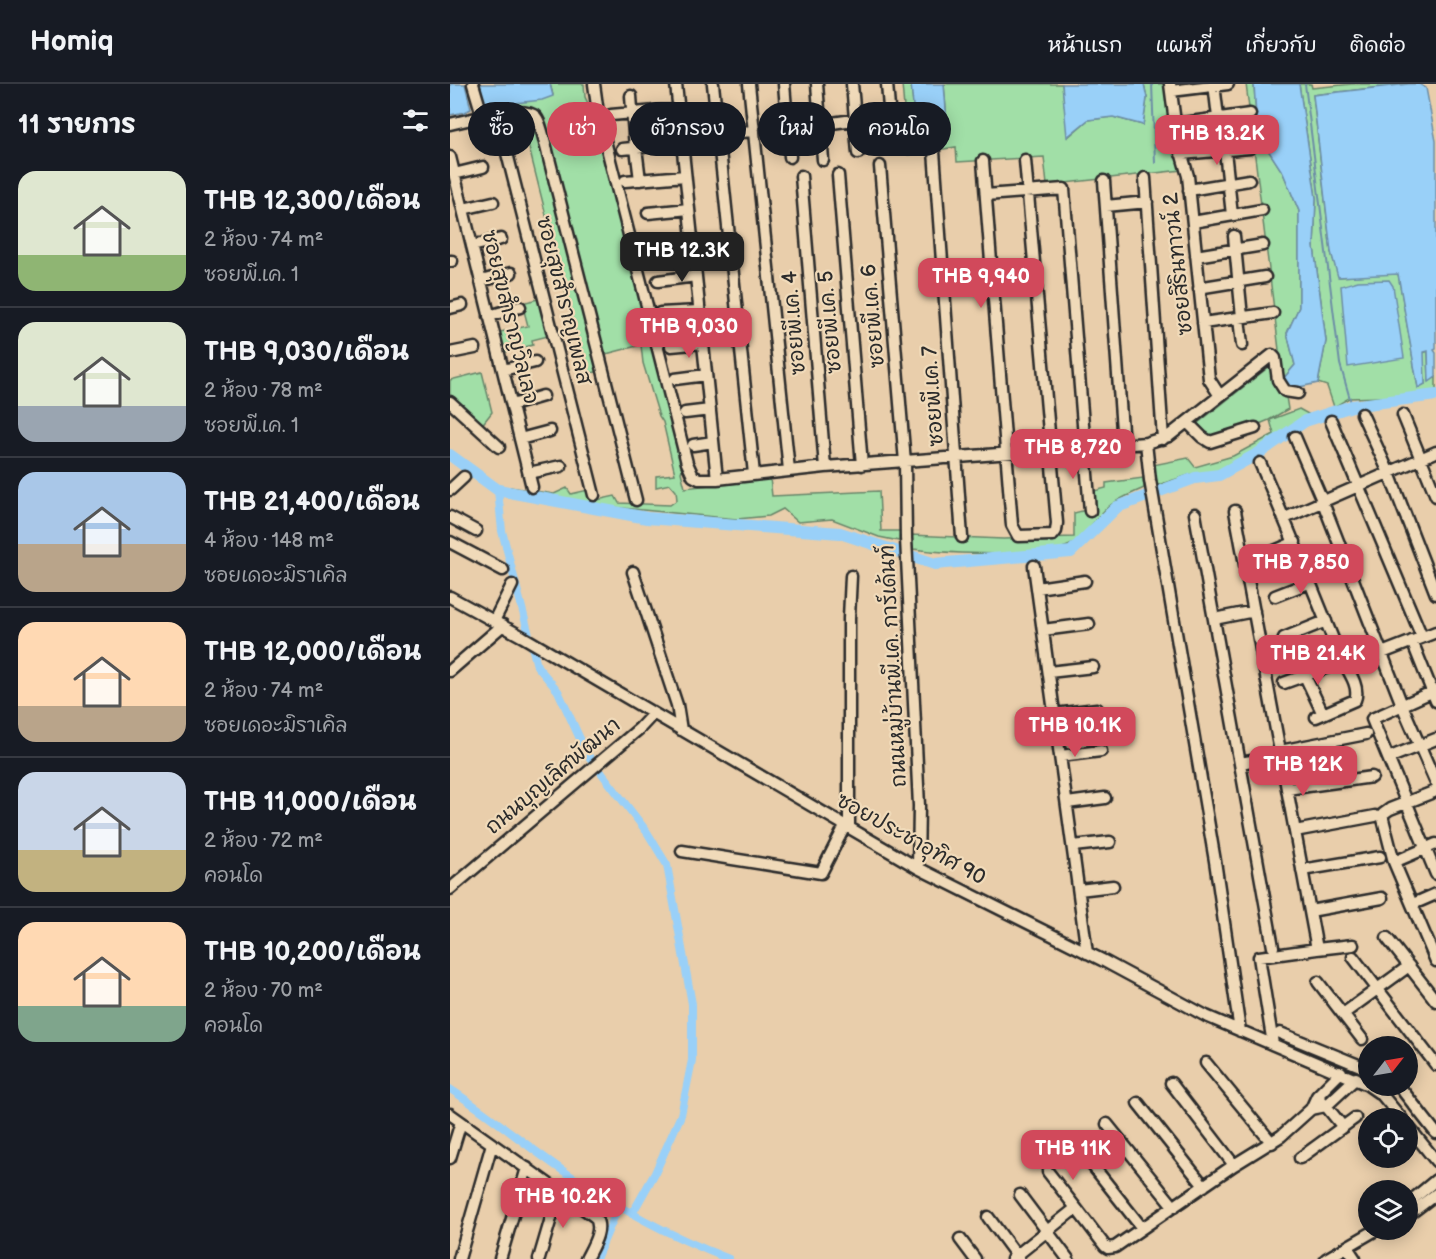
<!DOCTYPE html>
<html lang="th">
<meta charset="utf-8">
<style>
:root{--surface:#171b24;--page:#242831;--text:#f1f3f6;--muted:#9ea1a6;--line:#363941;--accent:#d1495b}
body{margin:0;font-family:"Balsamiq Sans","Playpen Sans Thai",sans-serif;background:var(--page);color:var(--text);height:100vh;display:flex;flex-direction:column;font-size:22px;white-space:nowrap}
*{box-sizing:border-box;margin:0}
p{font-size:20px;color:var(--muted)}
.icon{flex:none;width:33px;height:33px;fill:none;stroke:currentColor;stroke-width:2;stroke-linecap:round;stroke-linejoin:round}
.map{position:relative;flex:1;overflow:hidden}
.drawer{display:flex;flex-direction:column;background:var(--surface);width:450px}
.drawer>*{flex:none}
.top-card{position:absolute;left:18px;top:18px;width:570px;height:54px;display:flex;gap:12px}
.needle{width:39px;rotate:59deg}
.controls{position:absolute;left:908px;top:952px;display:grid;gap:12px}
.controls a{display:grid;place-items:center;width:60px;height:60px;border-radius:50%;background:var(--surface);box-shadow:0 3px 15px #0003;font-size:30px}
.price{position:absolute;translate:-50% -51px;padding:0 14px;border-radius:12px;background:var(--accent);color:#fff;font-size:20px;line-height:39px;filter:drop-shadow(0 2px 3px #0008)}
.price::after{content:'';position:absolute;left:50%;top:36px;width:18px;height:14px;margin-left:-9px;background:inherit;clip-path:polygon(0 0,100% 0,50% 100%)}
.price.current{background:#222;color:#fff}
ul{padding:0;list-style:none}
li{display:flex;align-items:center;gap:18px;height:150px;padding:0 18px}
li+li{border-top:2px solid var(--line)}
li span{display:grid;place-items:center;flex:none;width:168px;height:120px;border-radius:18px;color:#555}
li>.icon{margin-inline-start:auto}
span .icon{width:72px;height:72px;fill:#fffc;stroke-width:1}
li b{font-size:26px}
h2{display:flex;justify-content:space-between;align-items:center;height:72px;padding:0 18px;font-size:26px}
.pill{padding:0 21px;border-radius:27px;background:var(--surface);box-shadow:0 3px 15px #0003;font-size:21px;line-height:54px}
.pill.current{background:var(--accent);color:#fff}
header{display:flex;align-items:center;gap:36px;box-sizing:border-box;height:84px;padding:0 30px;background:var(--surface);border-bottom:2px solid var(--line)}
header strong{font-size:28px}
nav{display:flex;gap:33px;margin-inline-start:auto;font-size:21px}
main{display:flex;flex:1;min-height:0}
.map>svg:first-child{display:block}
.green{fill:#a1dfa7;stroke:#668569;stroke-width:1.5}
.water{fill:#99d0f8;stroke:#6d8ea6;stroke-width:1.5}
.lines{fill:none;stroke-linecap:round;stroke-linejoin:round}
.stream{stroke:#6d8ea6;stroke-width:2}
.canal{stroke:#99d0f8;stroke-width:8}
.river{stroke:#99d0f8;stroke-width:12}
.minor-casing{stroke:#2b2b2b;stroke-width:15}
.minor{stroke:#f0dab9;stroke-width:10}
.labels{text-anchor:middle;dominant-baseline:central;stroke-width:4.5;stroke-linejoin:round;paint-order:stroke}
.street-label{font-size:21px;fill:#2b2b2b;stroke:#f0dab9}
</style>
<header>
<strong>Homiq</strong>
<nav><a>หน้าแรก</a><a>แผนที่</a><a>เกี่ยวกับ</a><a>ติดต่อ</a></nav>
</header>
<main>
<section class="drawer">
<h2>11 รายการ<svg class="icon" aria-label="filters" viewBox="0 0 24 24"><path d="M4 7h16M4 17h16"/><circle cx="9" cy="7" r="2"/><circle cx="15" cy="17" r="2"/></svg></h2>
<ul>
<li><span style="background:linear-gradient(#dfe7d0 70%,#8fb573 0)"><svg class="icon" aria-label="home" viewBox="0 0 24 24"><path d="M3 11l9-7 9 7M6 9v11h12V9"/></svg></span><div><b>THB 12,300/เดือน</b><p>2 ห้อง · 74 m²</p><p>ซอยพี.เค. 1</p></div></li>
<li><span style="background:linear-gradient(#dfe7d0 70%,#9aa5b1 0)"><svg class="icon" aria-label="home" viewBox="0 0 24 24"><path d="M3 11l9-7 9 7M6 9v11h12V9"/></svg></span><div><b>THB 9,030/เดือน</b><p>2 ห้อง · 78 m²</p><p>ซอยพี.เค. 1</p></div></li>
<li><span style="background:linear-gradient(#a9c7e8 60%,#b9a48a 0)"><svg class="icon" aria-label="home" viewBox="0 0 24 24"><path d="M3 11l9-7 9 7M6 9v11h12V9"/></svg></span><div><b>THB 21,400/เดือน</b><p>4 ห้อง · 148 m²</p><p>ซอยเดอะมิราเคิล</p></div></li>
<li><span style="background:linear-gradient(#ffd9b3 70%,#b9a48a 0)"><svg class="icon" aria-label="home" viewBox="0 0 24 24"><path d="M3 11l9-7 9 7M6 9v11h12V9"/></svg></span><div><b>THB 12,000/เดือน</b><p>2 ห้อง · 74 m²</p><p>ซอยเดอะมิราเคิล</p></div></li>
<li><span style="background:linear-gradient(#c9d6e8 65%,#c2b280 0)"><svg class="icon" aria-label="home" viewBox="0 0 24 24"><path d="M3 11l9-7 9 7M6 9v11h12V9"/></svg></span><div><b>THB 11,000/เดือน</b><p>2 ห้อง · 72 m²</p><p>คอนโด</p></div></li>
<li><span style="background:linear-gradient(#ffd9b3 70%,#7fa58c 0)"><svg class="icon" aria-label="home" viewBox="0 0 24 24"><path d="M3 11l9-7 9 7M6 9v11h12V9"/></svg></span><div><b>THB 10,200/เดือน</b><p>2 ห้อง · 70 m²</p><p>คอนโด</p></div></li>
</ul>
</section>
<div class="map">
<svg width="986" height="1175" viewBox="0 0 986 1175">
<rect width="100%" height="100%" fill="#e9ceab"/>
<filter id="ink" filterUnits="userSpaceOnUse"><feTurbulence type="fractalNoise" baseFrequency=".0167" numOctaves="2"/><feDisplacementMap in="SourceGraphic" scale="12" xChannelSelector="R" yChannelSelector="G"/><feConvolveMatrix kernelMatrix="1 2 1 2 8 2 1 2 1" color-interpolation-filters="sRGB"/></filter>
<g filter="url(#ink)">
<path class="green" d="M100,0H134L135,13L142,28L233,383L231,388L235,404L320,394L322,412L429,407L431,447H450L449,457L429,453L382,435L348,438L333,425L319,432L287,435L151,422L60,403L104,410L117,404L121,410L138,406L143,417L165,412L169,419L220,421L227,416L226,407L220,400L206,403V392L225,390L213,338L209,332L193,279L191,261L152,271L90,31L36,30L35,24L38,22L103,11Z
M452,0H461L465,42L468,55L498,51L494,0H612L618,53L638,36L663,33L693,41L697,14L694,0H717L732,86L597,101L594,73L507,78L506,63L458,71Z
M796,0H804L807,49L833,89L849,127V223L837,249L845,281L833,295L838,325L819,336L754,363L748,339L830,274Z
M849,0H861L862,4L902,0H958L863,11L881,168L889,193L948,189L968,303L975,300L973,269L978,267L979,297L986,293V307L966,312L899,314L884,323L877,302L868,299L876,257L864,163L866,114Z
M78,33L87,40L151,287L136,290L72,36Z
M88,215L98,252L82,256L83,261L55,268L50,248L78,242L72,219Z
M32,288L42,328L31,342L0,311V296Z
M849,325L860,331L830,349L795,376L762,389L742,390L708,401L703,381L738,374L745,383L783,372L824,350L820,336Z
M693,394L694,404C681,410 667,415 657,424C644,435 637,451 622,460C598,475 493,469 463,465L461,451L553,455L624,453V429L644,424V407L656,404V399Z"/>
<path class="water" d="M0,0H15L21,25L15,28L0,31Z
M28,0H100L103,12L92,16L38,22L35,24Z
M461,0H494L498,51L481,57L468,55L465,42Z
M612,0H694L697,14L693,41L663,33L638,36L617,53Z
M804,0H849L866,114L864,163L876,257L868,299L835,306L833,295L845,281L837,249L849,223V127L833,89L807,49Z
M958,0H969L976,4L986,57V265L984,266L986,269V293L979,298L978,267L974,268L975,300L968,304L948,190L888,193L881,168L863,11Z
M939,196L943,202L954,274L898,283L891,202L908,197Z"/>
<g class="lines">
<path class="stream" d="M702,0L705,79
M855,0L890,280L902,322"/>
<path class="canal" d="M48,406L52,447L87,582L108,607L137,670L197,748L217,781L242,920V976L231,1031L205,1089L182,1130
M0,1005C39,1030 74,1060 112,1086C164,1122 220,1152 279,1175
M146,1175L169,1122"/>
<path class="river" d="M0,371L48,406L197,434L390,449L485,480L621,468L667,423L745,394L769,391L809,369L855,337L902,322L986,311"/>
<g class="minor-casing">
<path id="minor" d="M144,0L148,29L237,379L243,392L249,395H267L375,383L696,359L719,352L822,271L825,274L828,296L835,307L848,309
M226,0L267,395
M263,0L304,390
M299,0L339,386
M334,0L340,73
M367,0L373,76
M402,0L408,69
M437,0L442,60
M720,0L727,54L738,92L759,295L770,312
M764,0L772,67
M721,7L778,0
M181,12L185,64
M47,30L144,411
M161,31L228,25
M30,33C43,31 76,23 86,33C90,38 91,45 93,51L186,416
M0,40L30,33L31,27L23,0
M725,40L800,30
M338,45L440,31
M268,50L303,47
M186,64L190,96
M172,65L232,59
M484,67L512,453
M775,67L782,131
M731,70L800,64
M0,73L82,403
M533,77L562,441L568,452L603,451L606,447L607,439L575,76
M430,82L455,378L456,454L469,722L468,784
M4,90L33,83
M388,91L412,381
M351,92L375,383
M695,94L713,355
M175,97L235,92
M654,97L673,360
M739,106L799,96
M536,111L614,105L640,427
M656,122L697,118
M13,125L43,118
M198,129L239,125
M743,138L812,126
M784,152L792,233
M22,162L51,155
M198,164L242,160
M746,172L813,161
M0,177H2
M31,197L61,189
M208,197L246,192
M749,205L754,203L815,193
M0,224L12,221
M210,229L249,227
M39,232L70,223
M789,234L792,261
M753,239L823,229
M221,262L253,259
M0,269L25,264
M53,286L85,278
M225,295L256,291
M0,318L49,363
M62,321L93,312
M235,329L260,326
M912,330L939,389L986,510
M953,331L986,412
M881,337L972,553
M737,338L752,353L760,358L805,344
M845,353L872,416L952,621L986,699
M70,355L100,347
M696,359L700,396L765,777L790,947
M243,361L263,358
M810,379C838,442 863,506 889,570C895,583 911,601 905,616L866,633
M79,389L111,382
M0,406L14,393
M785,427L867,865L809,873L823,960
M745,430L823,863
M0,433L26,447
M835,434L986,368
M0,458L53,486
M813,472L845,458
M584,482L637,869
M183,488L227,621L231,646
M587,504L635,497
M825,512L861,498
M0,513L73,553L468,784L652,876L756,932L918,1001
M764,535L804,527
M44,537L62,501
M593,546L639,540
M834,554L876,537
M962,557L986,617
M896,583L986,548
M0,587L53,541
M599,588L643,583
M855,592L873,630
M834,599L892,578
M986,606L922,635L986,790
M605,630L647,625
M830,667L916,650
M610,672L651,667
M938,674L986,655
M790,679L831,672
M837,705L922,693
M986,707L940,725L933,730V735L944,778L986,877
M617,719L655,714
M399,744V534L401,492
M845,747L925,732
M623,762L660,758
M232,767L371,789L395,742
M944,778L986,760
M852,786L930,773
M0,805L190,644L203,630
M629,806L663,802
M963,820L986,810
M860,827L932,814
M937,854L986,917
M867,865L903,861
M903,873L986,981
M868,898L912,955
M893,930L959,882
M830,949L918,985
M756,979L822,1059
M721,999L784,1081
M919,1002L932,1011L952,1035
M949,1002L986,1049
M871,1016L893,1043
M688,1019L754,1102
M861,1025L876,1022L906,994
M0,1030L145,1133C154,1145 142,1163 136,1175
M657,1040L724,1123
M957,1041L986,1077
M628,1063L692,1144
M0,1074L11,1038
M850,1074L905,1034
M598,1088L626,1124
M570,1111L618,1175
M957,1120L986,1096
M957,1132L986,1110
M538,1133L569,1175
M510,1155L525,1175
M897,1163L905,1175
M9,1175L42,1060
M50,1175L77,1084
M89,1175L109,1107
M562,1175L626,1124L655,1162L658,1164L665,1163L784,1081L831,1052L861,1025L867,1012L891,988
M876,1175L926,1146"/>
</g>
<use href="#minor" class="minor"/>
</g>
</g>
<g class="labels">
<g class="street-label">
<text transform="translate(728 180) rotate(-96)">ซอยสิรินทาวน์ 2</text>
<text transform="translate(114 216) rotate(76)">ซอยสุขสำราญเพลส</text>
<text transform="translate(423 232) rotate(-95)">ซอยพี.เค. 6</text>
<text transform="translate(60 233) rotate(76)">ซอยสุขสำราญวิลเลจ</text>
<text transform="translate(380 238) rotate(-95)">ซอยพี.เค. 5</text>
<text transform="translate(344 239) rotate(-95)">ซอยพี.เค. 4</text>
<text transform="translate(483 312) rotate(-94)">ซอยพี.เค. 7</text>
<text transform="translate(443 582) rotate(-93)">ถนนหมู่บ้านพี.เค. การ์เด้นท์</text>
<text transform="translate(103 692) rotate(-40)">ถนนบุญเลิศพัฒนา</text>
<text transform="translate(461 755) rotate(29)">ซอยประชาอุทิศ 90</text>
</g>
</g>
</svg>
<div class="controls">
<a><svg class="needle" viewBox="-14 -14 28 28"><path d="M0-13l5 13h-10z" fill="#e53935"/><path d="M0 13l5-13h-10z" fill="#9ea1a6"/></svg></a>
<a><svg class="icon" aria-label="locate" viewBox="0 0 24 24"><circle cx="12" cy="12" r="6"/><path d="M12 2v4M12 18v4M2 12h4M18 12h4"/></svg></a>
<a><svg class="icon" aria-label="layers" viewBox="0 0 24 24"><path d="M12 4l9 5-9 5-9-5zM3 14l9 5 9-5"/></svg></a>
</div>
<b class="price" style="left:767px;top:82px">THB 13.2K</b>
<b class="price current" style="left:232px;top:199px">THB 12.3K</b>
<b class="price" style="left:531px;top:225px">THB 9,940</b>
<b class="price" style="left:239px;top:275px">THB 9,030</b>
<b class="price" style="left:623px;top:396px">THB 8,720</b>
<b class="price" style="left:851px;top:511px">THB 7,850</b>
<b class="price" style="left:868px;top:602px">THB 21.4K</b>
<b class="price" style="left:625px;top:674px">THB 10.1K</b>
<b class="price" style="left:853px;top:713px">THB 12K</b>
<b class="price" style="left:623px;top:1097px">THB 11K</b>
<b class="price" style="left:113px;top:1145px">THB 10.2K</b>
<div class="top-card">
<a class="pill">ซื้อ</a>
<a class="pill current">เช่า</a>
<a class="pill">ตัวกรอง</a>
<a class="pill">ใหม่</a>
<a class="pill">คอนโด</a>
</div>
</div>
</main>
